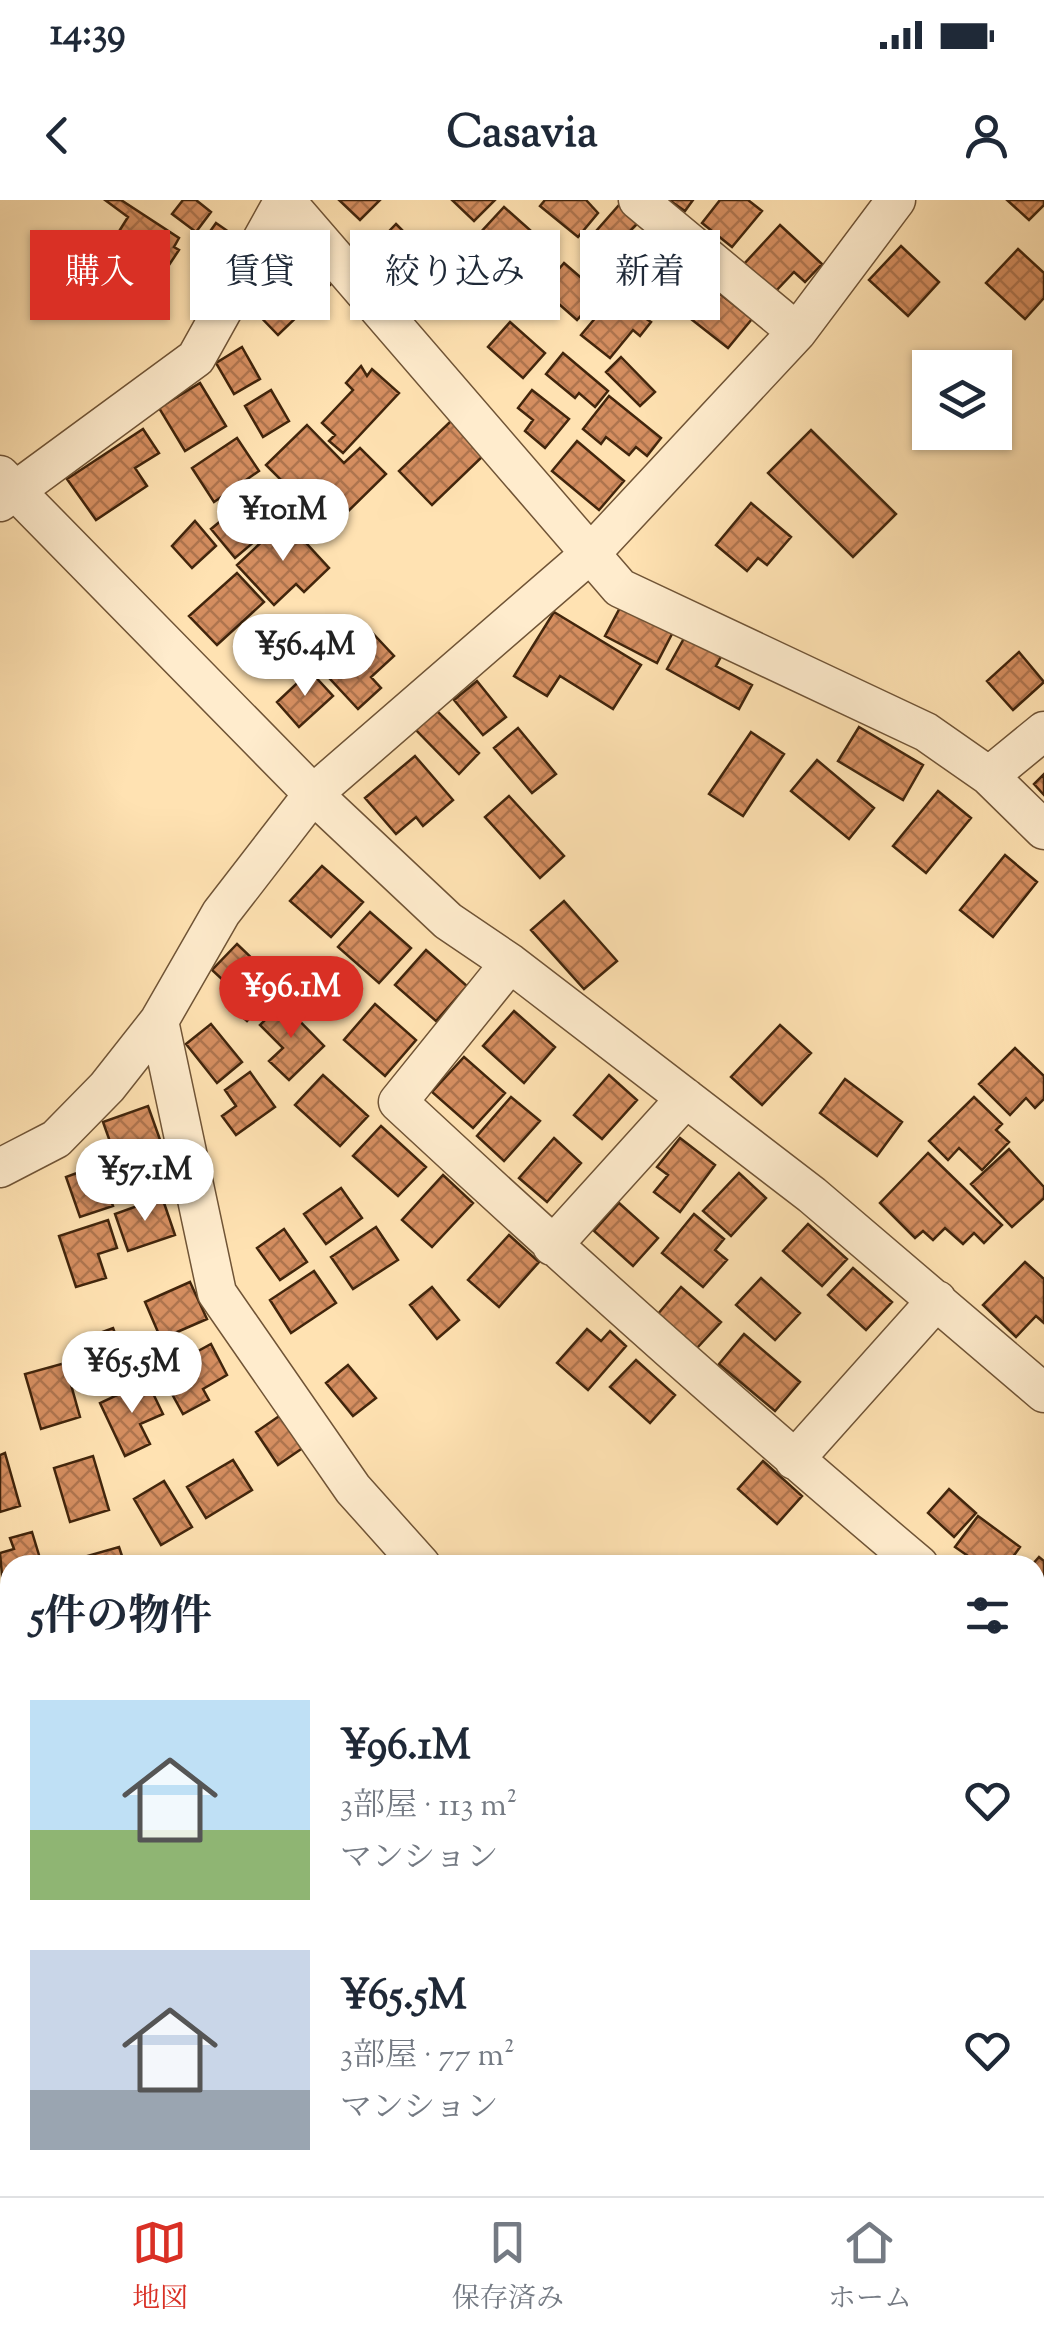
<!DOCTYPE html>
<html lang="ja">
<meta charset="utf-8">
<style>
:root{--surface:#fff;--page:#f2f2f3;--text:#1f2937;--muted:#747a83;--line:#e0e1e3;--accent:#d93025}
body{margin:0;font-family:"Sorts Mill Goudy","Noto Serif JP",serif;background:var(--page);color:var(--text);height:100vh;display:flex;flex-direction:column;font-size:38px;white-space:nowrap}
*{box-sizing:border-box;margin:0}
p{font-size:32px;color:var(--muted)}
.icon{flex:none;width:55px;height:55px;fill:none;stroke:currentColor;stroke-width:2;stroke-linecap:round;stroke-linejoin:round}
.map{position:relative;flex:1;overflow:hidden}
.details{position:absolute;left:0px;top:1355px;width:1045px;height:642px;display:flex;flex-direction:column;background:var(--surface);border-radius:30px 30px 0 0;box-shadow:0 2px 8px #0004}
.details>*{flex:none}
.banner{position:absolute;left:30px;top:30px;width:985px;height:90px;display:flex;gap:20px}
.fabs{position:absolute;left:912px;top:150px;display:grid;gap:20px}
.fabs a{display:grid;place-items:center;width:100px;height:100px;border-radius:0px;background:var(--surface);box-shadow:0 2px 8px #0004;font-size:50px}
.price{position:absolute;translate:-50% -85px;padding:0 22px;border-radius:35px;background:#fff;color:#222;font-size:32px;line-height:65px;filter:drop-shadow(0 2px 5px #0008)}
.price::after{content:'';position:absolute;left:50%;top:60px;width:30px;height:22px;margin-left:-15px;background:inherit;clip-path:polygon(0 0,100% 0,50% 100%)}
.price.selected{background:var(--accent);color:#fff}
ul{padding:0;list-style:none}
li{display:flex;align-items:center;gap:30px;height:250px;padding:0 30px}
li span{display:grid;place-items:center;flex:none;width:280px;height:200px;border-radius:0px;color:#555}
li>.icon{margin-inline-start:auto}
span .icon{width:120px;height:120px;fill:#fffc;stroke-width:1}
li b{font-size:42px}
h2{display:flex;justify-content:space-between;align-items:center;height:120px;padding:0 30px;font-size:42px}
.pill{padding:0 35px;border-radius:0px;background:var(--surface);box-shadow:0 2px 8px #0004;font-size:35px;line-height:90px}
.pill.selected{background:var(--accent);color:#fff}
.status{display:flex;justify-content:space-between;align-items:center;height:70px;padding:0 50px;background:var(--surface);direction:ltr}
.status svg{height:28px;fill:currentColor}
header{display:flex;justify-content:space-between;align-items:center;height:130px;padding:0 30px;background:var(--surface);font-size:45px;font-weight:700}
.menu{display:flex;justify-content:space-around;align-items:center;height:140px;border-top:2px solid var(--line);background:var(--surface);font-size:28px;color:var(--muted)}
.menu a{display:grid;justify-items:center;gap:5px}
.menu .selected{color:var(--accent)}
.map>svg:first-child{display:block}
.building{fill:url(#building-cross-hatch);stroke:#41250c;stroke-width:2.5}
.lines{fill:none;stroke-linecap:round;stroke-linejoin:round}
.lane-casing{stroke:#705436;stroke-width:24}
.street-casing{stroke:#705436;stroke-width:41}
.secondary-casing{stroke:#41250c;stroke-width:59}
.lane{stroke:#ffeccd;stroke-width:20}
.street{stroke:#ffeccd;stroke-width:38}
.secondary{stroke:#ffeccd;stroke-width:55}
</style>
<div class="status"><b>14:39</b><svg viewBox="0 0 49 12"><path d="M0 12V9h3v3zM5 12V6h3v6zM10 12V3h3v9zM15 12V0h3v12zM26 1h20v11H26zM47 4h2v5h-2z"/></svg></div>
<header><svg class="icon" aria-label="back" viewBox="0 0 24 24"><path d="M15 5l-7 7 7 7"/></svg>Casavia<svg class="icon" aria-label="person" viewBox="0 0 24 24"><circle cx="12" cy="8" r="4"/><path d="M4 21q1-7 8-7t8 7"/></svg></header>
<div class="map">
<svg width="1044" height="1996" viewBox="0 0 1044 1996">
<defs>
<pattern id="building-cross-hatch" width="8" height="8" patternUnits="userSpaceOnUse" patternTransform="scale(2.5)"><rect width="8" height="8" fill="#d58e60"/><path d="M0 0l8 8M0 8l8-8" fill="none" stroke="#ae744e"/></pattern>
</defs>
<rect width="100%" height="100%" fill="#ffe2b2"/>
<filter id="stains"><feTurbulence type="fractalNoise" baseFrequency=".002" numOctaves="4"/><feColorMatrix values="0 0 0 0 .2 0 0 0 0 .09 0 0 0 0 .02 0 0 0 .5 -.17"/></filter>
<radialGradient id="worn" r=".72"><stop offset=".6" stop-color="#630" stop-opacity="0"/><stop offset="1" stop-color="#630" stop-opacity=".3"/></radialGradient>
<path class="building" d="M105,0H121L179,38L174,47L179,50L153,89L103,57L128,17Z
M183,0H196L211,12L196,32L172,14Z
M339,0H380L360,20Z
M452,0H495L474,21Z
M545,0H586L598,13L578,37L540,6Z
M669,0H693L685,11Z
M720,0H748L762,11L732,47L702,23Z
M1007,0H1044V5L1029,20Z
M619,5L638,23L625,36L631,42L608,68L583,46Z
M504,7L539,38L517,63L481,32Z
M216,23L239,39L227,56L204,40Z
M396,24L410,38L396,53L409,65L422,52L433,61L402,94L363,58Z
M780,25L822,64L805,82L794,72L774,93L744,64Z
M654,41L693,70L676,92L637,64Z
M901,46L939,82L908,116L869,80Z
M1018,49L1044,73V98L1025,119L986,83Z
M297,51L330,85L278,135L245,101Z
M453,60L489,92L466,116L430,86Z
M564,63L600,94L577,120L542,89Z
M629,78L658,103L645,118L651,122L640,136L633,130L610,158L581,135Z
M714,89L752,119L728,148L691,119Z
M510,122L545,153L523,178L488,147Z
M242,147L260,179L234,194L216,163Z
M563,153L608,191L595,207L579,193L575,198L546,174Z
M621,157L655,192L640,206L606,172Z
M361,166L367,176L372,169L399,193L343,253L329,241L335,235L322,223L353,190L346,183Z
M200,183L226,226L185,251L159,208Z
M271,190L289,221L263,237L245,206Z
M532,190L569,219L545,248L525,231L533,220L518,208Z
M609,196L661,238L647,256L636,247L629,255L606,237L601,244L583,229Z
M451,221L484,255L432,305L399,271Z
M307,225L344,263L360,248L386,274L330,329L266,265Z
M143,229L159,253L135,268L147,286L96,320L67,279Z
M811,230L896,314L853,357L768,273Z
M237,238L259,271L214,302L192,268Z
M577,241L624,281L599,310L552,271Z
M259,289L283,317L235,358L211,329Z
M751,303L791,337L767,365L758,358L747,371L716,345Z
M285,320L329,368L304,392L296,384L274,405L237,365Z
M195,321L216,346L192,368L172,346Z
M237,373L264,402L217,445L189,416Z
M622,404L674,430L657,463L605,436Z
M554,412L641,465L613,509L560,476L547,496L514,476Z
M279,423L301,448L277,470L257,447Z
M365,425L394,456L371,477L381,488L358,509L319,467Z
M687,433L723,453L716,466L752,485L739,509L667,469Z
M1019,452L1044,482L1013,510L987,481Z
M310,471L333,496L299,527L277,502Z
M477,481L506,517L483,535L454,500Z
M434,508L479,553L459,574L414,528Z
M859,527L923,565L903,600L838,561Z
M518,528L556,574L532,593L494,548Z
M751,532L784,554L743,616L709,594Z
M415,556L453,600L423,626L416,617L396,634L365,598Z
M817,560L874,608L849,639L791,591Z
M1044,574V595L1034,584Z
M938,591L971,618L926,673L893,646Z
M509,596L564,656L540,678L485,617Z
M1005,655L1037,682L993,737L960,710Z
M322,666L363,702L331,737L290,701Z
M564,701L617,761L584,789L531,730Z
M370,712L411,748L379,783L338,747Z
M237,744L281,786L247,821L228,804L238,794L212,770Z
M426,750L467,786L436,821L395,785Z
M282,803L324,846L289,880L269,861L283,848L260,825Z
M375,804L416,840L385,876L344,840Z
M514,811L555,847L524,883L483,846Z
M211,824L242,862L217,883L186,844Z
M780,825L811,853L762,905L731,877Z
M1015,848L1044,876V899L1035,908L1026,898L1010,915L979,884Z
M464,857L505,893L473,928L432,892Z
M250,872L275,907L236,935L222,916L236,906L225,890Z
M323,875L368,916L340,946L295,905Z
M609,875L637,900L602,939L574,915Z
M845,879L902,922L877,956L820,913Z
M511,897L540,921L504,961L477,936Z
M974,897L1002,924L996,930L1009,942L982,970L959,948L948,960L929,941Z
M148,906L169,965L124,981L103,922Z
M381,926L426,967L398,996L353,956Z
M554,938L581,963L547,1002L519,978Z
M680,938L715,965L680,1012L654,992L668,975L657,967Z
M1009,949L1044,987V998L1012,1027L971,984Z
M928,953L1002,1025L984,1043L974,1033L963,1044L945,1028L933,1040L923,1031L915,1038L880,1003Z
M98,965L113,1006L80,1017L66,977Z
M739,973L766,998L731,1036L703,1011Z
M443,975L473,1003L432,1047L402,1020Z
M341,988L362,1018L326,1044L304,1014Z
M162,997L175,1035L128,1051L115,1014Z
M619,1003L658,1038L633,1066L594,1031Z
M694,1014L724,1039L715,1050L727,1060L703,1087L662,1053Z
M108,1020L117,1048L98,1054L106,1078L76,1087L59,1036Z
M808,1024L847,1059L822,1086L783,1051Z
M376,1027L398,1060L353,1089L331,1057Z
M284,1029L307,1062L280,1080L257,1048Z
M509,1035L539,1062L499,1107L468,1080Z
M1025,1062L1044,1079V1123L1036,1116L1016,1137L983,1105Z
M853,1068L892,1102L866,1130L828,1095Z
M314,1071L336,1103L291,1133L270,1100Z
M761,1078L800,1113L775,1140L736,1105Z
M190,1082L207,1119L161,1139L145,1102Z
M432,1087L459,1120L437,1139L410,1105Z
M681,1087L721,1122L696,1149L657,1115Z
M113,1128L132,1178L106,1188L86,1138Z
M587,1129L601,1141L610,1131L626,1146L588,1190L557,1163Z
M744,1134L800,1182L775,1211L719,1164Z
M211,1144L227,1175L203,1189L209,1200L183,1214L160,1172Z
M636,1160L675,1195L650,1223L610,1187Z
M65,1163L80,1217L41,1229L25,1174Z
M348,1165L376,1198L353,1216L326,1183Z
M147,1181L163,1214L140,1224L150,1244L125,1256L100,1203Z
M288,1210L310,1243L278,1265L256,1232Z
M5,1253L20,1306L0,1312V1255Z
M93,1256L109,1310L70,1322L54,1268Z
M233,1260L252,1290L206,1318L187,1287Z
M763,1261L802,1296L777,1324L738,1289Z
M164,1281L192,1327L161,1345L134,1299Z
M949,1289L976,1313L954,1337L928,1313Z
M978,1316L1020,1347L1007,1365H981L955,1347Z
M32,1332L42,1365H10V1384L3,1386L0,1353L14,1349L10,1338Z
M119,1347L125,1365H82L80,1358Z
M1039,1357L1044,1361V1409L1035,1420V1365H1032Z
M10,1469V1511L0,1516V1474Z
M1035,1497L1044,1504V1558L1036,1568Z
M10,1550V1572L1,1554Z
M1044,1607V1629L1035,1623Z
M1043,1819L1044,1855L1035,1862V1825Z
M1044,1875V1935L1035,1941V1882Z
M502,1988H522L511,1996Z
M773,1988H788L795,1996H763Z"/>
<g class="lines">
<g class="lane-casing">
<path id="lane" d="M1035,1972L1044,1982"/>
</g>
<g class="street-casing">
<path id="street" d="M285,0L620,388L926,532L989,576L1044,630
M638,0L797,132
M0,275L313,594L448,721L510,763L812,995L1044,1193
M0,302L196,158L284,0
M989,576L1044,531
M510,763L398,902C568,1060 741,1215 919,1365
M159,821L217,1093L353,1289L421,1365
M0,968L56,939L107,887L159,821L221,713L313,594L591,353L797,132L896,0
M552,1046L686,898
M794,1260L937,1100
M0,1426L10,1434
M1035,1463L1044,1470
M581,1988L588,1996"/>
</g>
<g class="secondary-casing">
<path id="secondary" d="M1035,1791L1044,1786
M685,1996L699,1988"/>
</g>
<use href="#lane" class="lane"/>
<use href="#street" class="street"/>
<use href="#secondary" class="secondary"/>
</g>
<rect width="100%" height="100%" filter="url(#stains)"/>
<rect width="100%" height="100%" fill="url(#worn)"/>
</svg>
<div class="fabs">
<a><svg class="icon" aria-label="layers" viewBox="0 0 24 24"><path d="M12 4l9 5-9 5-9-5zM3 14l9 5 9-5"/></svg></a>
</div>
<b class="price" style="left:283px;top:364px">¥101M</b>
<b class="price" style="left:305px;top:499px">¥56.4M</b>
<b class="price selected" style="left:291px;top:841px">¥96.1M</b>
<b class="price" style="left:145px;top:1024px">¥57.1M</b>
<b class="price" style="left:132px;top:1216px">¥65.5M</b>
<div class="banner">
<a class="pill selected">購入</a>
<a class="pill">賃貸</a>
<a class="pill">絞り込み</a>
<a class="pill">新着</a>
</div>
<section class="details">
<h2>5件の物件<svg class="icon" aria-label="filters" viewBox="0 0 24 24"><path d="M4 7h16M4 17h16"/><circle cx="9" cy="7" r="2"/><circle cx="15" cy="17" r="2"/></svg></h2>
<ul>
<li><span style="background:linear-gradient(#bfe0f5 65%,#8fb573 0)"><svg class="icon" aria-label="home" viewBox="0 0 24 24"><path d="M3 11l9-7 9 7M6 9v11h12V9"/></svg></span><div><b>¥96.1M</b><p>3部屋 · 113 m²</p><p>マンション</p></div><svg class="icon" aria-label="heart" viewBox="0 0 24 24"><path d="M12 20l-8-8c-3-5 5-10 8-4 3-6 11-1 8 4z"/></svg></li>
<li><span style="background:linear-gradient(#c9d6e8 70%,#9aa5b1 0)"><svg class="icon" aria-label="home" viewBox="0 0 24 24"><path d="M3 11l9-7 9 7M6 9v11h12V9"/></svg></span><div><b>¥65.5M</b><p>3部屋 · 77 m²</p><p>マンション</p></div><svg class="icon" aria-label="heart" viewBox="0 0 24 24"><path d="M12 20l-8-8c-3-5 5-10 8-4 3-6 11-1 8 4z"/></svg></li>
</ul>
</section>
</div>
<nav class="menu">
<a class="selected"><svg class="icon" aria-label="map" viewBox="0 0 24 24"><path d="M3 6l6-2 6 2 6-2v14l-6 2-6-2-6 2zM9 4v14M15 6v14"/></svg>地図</a>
<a><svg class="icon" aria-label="saved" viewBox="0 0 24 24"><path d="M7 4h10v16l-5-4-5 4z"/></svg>保存済み</a>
<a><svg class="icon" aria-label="home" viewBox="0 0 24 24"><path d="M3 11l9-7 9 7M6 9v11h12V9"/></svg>ホーム</a>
</nav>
